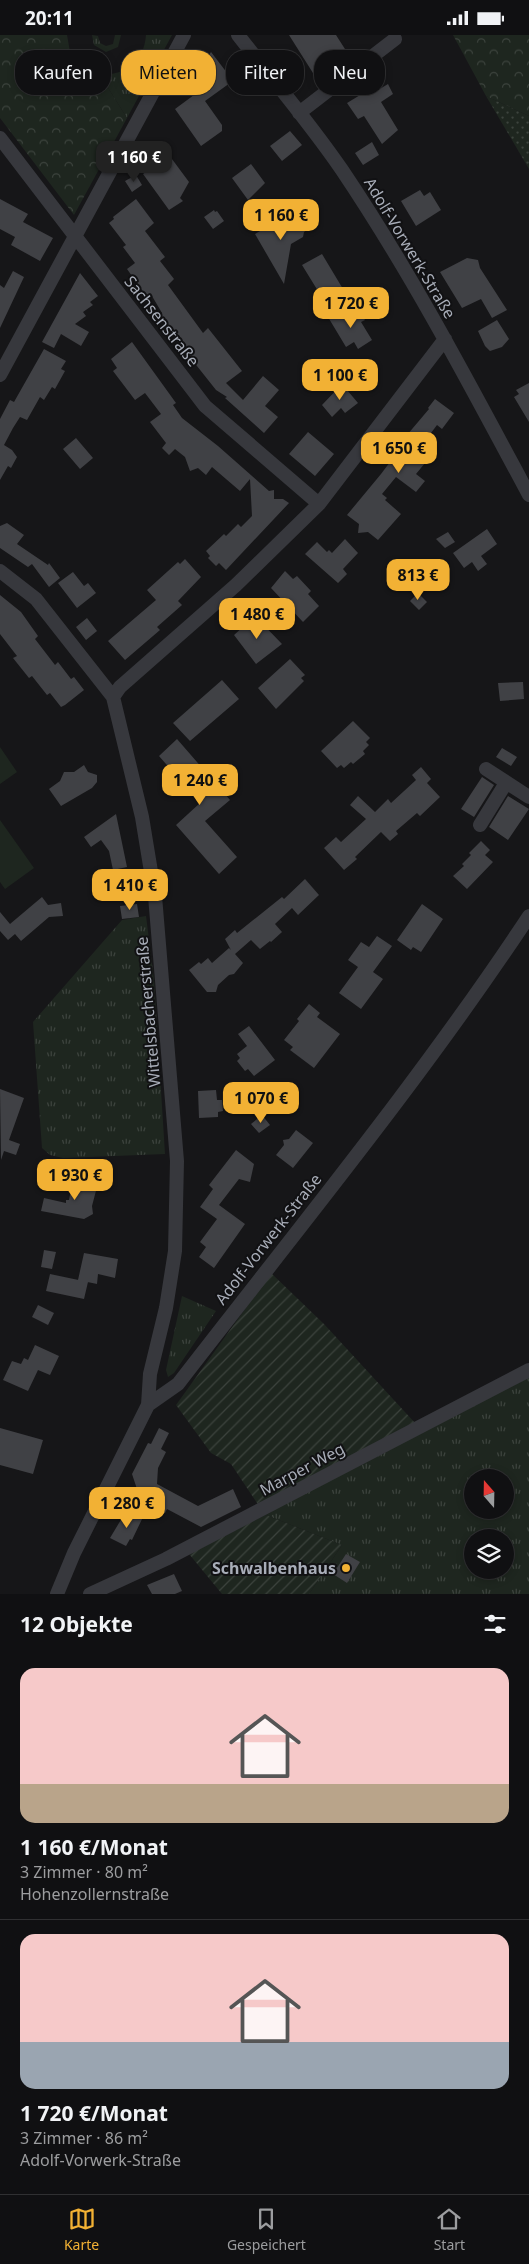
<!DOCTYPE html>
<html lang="de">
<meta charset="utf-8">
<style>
:root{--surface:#101012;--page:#19191b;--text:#f1f3f6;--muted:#9c9d9f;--line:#303032;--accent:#f2b134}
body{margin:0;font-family:"Noto Sans",sans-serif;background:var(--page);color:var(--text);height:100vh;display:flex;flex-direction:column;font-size:19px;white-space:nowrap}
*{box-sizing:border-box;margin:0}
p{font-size:16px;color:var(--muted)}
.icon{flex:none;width:28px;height:28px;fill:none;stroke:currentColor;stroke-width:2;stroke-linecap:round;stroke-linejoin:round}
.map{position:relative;height:1559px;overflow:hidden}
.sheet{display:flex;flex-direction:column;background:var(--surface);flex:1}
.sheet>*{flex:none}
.hud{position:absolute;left:15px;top:15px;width:500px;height:45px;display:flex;gap:10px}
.needle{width:32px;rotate:340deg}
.controls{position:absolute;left:464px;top:1434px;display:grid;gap:10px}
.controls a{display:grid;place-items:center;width:50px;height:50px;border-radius:50%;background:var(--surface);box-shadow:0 2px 8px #0003,0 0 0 1px var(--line);font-size:25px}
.price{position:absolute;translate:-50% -42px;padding:0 11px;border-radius:10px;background:var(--accent);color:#111;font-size:16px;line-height:32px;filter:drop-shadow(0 1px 2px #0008)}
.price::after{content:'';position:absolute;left:50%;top:30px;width:15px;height:11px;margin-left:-8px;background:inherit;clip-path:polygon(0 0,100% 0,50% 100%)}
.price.selected{background:#222;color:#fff}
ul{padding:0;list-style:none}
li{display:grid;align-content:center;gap:10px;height:265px;padding:0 20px}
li+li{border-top:1px solid var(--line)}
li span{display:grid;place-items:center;height:155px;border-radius:15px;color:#555}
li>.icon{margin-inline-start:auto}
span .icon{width:90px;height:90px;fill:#fffc;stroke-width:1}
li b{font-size:21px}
h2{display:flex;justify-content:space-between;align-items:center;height:60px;padding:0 20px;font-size:21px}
.pill{padding:0 18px;border-radius:20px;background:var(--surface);box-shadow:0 2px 8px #0003,0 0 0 1px var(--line);font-size:18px;line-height:45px}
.pill.selected{background:var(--accent);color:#111}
.status{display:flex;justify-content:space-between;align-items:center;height:35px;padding:0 25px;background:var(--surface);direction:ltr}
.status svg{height:14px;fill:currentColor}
.tabs{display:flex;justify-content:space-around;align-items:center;height:70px;border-top:1px solid var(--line);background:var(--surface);font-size:14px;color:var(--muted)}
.tabs a{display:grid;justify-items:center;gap:2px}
.tabs .selected{color:var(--accent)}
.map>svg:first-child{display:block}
.grass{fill:url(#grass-tufts);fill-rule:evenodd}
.forest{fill:url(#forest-crowns)}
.park{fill:url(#park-dots)}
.garden{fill:url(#garden-furrows)}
.pitch{fill:#1e261f}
.building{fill:#404145}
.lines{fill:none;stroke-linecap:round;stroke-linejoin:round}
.minor{stroke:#37383d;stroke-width:14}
.poi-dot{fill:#f2b134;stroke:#111113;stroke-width:2}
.labels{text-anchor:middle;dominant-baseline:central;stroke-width:4;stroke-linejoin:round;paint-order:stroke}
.street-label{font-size:16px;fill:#a8adb8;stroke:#111113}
.poi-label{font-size:16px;font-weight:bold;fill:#a8adb8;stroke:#111113;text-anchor:end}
</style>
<div class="status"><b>20:11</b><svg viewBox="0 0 49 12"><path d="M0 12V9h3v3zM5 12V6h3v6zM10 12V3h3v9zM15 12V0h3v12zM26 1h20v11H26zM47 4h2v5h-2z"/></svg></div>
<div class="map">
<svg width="529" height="1559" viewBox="0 0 529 1559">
<defs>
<pattern id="grass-tufts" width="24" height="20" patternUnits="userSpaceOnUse" patternTransform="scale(1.25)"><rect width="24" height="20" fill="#1e261f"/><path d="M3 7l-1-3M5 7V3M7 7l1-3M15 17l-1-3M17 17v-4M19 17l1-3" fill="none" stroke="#3c433d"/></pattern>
<pattern id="forest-crowns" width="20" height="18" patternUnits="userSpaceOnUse" patternTransform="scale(1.25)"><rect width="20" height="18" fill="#1e261f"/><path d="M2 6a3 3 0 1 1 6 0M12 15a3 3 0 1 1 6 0" fill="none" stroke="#3c433d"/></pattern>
<pattern id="park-dots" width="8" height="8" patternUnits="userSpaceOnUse" patternTransform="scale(1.25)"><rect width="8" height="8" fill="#1e261f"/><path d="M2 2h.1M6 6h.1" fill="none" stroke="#3c433d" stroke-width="1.8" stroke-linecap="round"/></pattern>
<pattern id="garden-furrows" width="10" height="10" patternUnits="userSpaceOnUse" patternTransform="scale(1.25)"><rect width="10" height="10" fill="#1e261f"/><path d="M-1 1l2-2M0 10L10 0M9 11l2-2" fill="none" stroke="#3c433d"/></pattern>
</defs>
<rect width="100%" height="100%" fill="#161618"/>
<path class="grass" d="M92,0L98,1L100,8L106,11L113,9L115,0H121L118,12L106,17L94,10Z
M146,0H172L127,83L100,40C126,40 144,27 146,0Z
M146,881L154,945L165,1119L63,1123L50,1120L42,1113L33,987L122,885Z
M182,1261L216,1276L174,1338L168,1342L166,1335Z
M529,1331V1559H309L342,1510L266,1480L416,1389ZM472,1442H505V1475H472ZM472,1502H505V1535H472Z"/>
<path class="forest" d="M0,0H67L70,17L74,24L83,33L100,40L127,83L74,180L0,83Z
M453,0H529V81L486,61Z"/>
<path class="park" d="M486,61L529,81V134Z"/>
<path class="garden" d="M271,1238L324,1289L416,1389L266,1480L342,1510L309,1559H222L189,1519L265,1480L231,1429L211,1418L176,1370Z"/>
<path class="pitch" d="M0,712L17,737L0,749Z
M0,785L34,833L5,854L0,847Z"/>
<path class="building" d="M289,0H336L352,25L318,46Z
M211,17L231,43L230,48L205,66L222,90V96L201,111L175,74L198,57L193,50L199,46L195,40L208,31L205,26Z
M388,49L393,59L381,67L398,95L382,109L364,81L358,84L347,68L370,54L373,58Z
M290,96L302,110L282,126L270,111Z
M372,107L379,120L363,130L355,118Z
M169,120L189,147L180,163L183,166L169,175L143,139Z
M251,129L265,148L248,165L232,143Z
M136,140L142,150L132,157L125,146Z
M420,155L424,161L430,157L441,175L416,191L401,166Z
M0,164L28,179L23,187L53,203L40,226L11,210L15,202L0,194Z
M136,164L154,188L145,196L165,222L160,226L174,244L168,250L203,298L208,293L242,336L226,348L243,365L263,341L279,355L265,371L278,382L264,398L225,363L227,362L216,355L170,297L171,296L160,280L162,278L152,261L143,268L144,258L127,234L135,228L123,212L126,210L109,188L114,184L113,182Z
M214,175L215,177L217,176L224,186L213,194L204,182Z
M295,175L307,195L304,197L303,202L291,209L284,249L255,199Z
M322,219L346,259L330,268L322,254L318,256L302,230Z
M467,223L478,225L480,233L507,275L492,283L481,264L462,273L440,237Z
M13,236L24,242L0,293V250L4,253Z
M80,238L98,261L90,267L93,270L83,277L86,281L75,289L89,297L81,311L61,299L54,313L42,307Z
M340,275L345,284L359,276L365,285L361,287L372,305L358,314L354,307L346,312L328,282Z
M497,285L509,304L502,312L490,316L485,311L478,296Z
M132,307L176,368L173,370L182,383L218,411L269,456L274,455V464H283L289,468L226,535L219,528L216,531L208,523L210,521L206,516L224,499L226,501L238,489L241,492L252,481L250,444L240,456L212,432L206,440L198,433L190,436L185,422L175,414L169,420L162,413L166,408L150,387L161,379L145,358L135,365L113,336L117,333L111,324Z
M44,314L66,326L61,334L65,336L55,354L52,352L44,365L40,362L27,385L20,382L13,393L4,410L12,415L17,422L11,433L8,431L0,445V384L10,365L14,367Z
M529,348V387L514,362L519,359L516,355Z
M342,349L358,368L345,378L341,373L332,382L322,370Z
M435,364L454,378L442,394L437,390L419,414L430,422L416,439L425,446L416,457L396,442L382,459L387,463L385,465L401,479L378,505L368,497L358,498L359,489L347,480L381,439L399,415L396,413L429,374L428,373Z
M308,397L334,419L315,441L289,419Z
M76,403L93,423L80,434L63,414Z
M7,488L24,500L17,509L48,530L49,528L60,543L49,552L32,529L28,532L0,513V491Z
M487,494L497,509L481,521L487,529L478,536L472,527L464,533L453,518Z
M448,497L455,507L445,513L436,504Z
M345,504L358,518L343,534L347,539L338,548L305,519L317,507L327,517L329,515L332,518Z
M185,524L201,542L178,566L182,570L157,592L160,595L125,625L108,606L156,565L147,555L178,527L180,529Z
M285,536L293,544L297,541L311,556L308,559L319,571L303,587L271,553Z
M73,537L84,551L88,548L96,558L77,573L58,548Z
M418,558L427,567L419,575L410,566Z
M0,560L21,577L38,601L35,604L55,630L58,627L71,644L74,642L84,655L65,670L61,672L50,658L47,660L32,641L29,643L13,623L17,621L0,599Z
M255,581L282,609L256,629L234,600Z
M87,583L97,596L86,605L76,592Z
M290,624L305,640L301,643L304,646L276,674L258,653Z
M222,645L239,664L190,706L173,688Z
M523,647L524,664L500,666L498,648Z
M353,686L370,703L366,707L369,710L363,716L365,719L353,729L351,727L344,733L341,730L337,733L321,716Z
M177,704L230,765L205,786L237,822L219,839L176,790L200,768L159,721Z
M502,713L517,722L511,731L496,722Z
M84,730L88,737L97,740V747L92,753L61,771L49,754L60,746L64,737H74Z
M421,732L431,744L427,748L440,762L420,781L417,778L396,796L398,799L390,806L381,797L355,822L357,824L344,835L324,813L336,802L341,807L366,784L350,770L358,761L375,777L388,764L391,768L416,745L412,740Z
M482,742L494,750L474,782L461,774Z
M508,761L529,774L508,805L489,792Z
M116,779L127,832L113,835L109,816L101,805L91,812L84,802Z
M481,806L490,815L485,820L493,827L467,854L453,841L464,831L462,829L471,820L469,818Z
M305,844L319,860L298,880L292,873L275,889L282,897L271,907L270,906L260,914L251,905L235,919L243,928L234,939L229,940L218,950L216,957H207L189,935L199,927L201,929L208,923L212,928L229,913L231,915L225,904L235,895L237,898L282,862L284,864Z
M42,862L48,870L61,868L63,881L49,882L21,906L15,899L8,905L0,896V877L10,889Z
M137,869L139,882L122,884L120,871Z
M422,869L443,884L421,917L413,912L411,915L397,905Z
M377,901L392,911L373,937L383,944L361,974L339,958L358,932L348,925L361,907L369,912Z
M309,969L320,978L317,982L340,999L314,1033L290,1015L293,1012L284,1005L299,986L297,984Z
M249,991L275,1025L254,1041L248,1034L245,1036L237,1026L240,1023L237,1019L247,1011L238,999Z
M0,1054L24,1063L9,1105L20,1109L16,1120L4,1116L1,1125Z
M216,1055L217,1065H222L223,1076L218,1077V1082L199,1083L198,1056Z
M262,1080L270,1090L259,1098L251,1089Z
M296,1095L313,1108L293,1133L276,1120L284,1110L283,1105L289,1104Z
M236,1115L254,1129L250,1147L239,1144L219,1170L245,1189L214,1233L199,1222L206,1212L200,1207L217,1184L200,1172L213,1154L209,1150Z
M73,1143L82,1145L86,1143L88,1146L98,1148L92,1171L93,1179L84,1184L41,1176L44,1163L66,1168V1165H69Z
M44,1215L56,1217L52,1234L41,1232Z
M84,1218L118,1224L115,1243L98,1239L97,1249L78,1245Z
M50,1239L88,1247L84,1264L46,1256Z
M38,1270L54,1278L48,1290L32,1282Z
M35,1310L59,1321L50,1340L38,1335L28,1356L3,1345L12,1326L21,1329L24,1323L28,1325Z
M0,1393L43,1405L33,1439L0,1430Z
M159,1393L169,1398L161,1414L166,1417L158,1433L157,1449L198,1471L233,1454L241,1472L201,1492L167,1474L165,1478L149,1470L145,1478L132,1439L148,1408L151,1409Z
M132,1477L143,1482L132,1505L130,1504L126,1511L110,1503L122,1483L128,1485Z
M346,1519L360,1527L347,1548L333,1539Z
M174,1539L182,1556L175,1559H152L147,1550Z"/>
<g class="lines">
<path class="minor" d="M238,0C273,45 310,88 342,135C412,239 470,350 529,460
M299,78L395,4
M0,103L205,371L319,469
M0,340L184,0
M0,536L36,564L113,662L142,782L155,861L177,1126L175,1216L166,1273L150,1339L148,1370
M113,662L120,652L236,550L319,469L445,304
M486,734L529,762
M480,790L506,748
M57,1559L74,1518L148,1370L178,1349C297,1195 422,1043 529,881
M90,1559L166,1524L529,1335"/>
</g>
<circle class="poi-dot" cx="346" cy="1533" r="5"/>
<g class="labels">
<g class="street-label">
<text transform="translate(410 213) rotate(59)">Adolf-Vorwerk-Straße</text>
<text transform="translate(162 286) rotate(52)">Sachsenstraße</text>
<text transform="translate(148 977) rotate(-95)">Wittelsbacherstraße</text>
<text transform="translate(268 1204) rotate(-52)">Adolf-Vorwerk-Straße</text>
<text transform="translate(302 1434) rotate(-28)">Marper Weg</text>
</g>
<g class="poi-label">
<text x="336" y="1533">Schwalbenhaus</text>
</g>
</g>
</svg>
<div class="controls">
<a><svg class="needle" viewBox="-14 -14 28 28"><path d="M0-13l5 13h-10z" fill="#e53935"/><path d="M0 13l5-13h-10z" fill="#9c9d9f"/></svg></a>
<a><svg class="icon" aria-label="layers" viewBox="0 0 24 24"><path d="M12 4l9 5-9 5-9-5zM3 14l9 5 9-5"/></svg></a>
</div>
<b class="price selected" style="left:134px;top:148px">1 160 €</b>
<b class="price" style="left:281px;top:206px">1 160 €</b>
<b class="price" style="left:351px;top:294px">1 720 €</b>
<b class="price" style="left:340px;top:366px">1 100 €</b>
<b class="price" style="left:399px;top:439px">1 650 €</b>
<b class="price" style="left:418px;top:566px">813 €</b>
<b class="price" style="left:257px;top:605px">1 480 €</b>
<b class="price" style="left:200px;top:771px">1 240 €</b>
<b class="price" style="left:130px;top:876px">1 410 €</b>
<b class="price" style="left:261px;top:1089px">1 070 €</b>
<b class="price" style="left:75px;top:1166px">1 930 €</b>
<b class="price" style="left:127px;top:1494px">1 280 €</b>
<div class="hud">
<a class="pill">Kaufen</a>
<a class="pill selected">Mieten</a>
<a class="pill">Filter</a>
<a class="pill">Neu</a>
</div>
</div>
<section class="sheet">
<h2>12 Objekte<svg class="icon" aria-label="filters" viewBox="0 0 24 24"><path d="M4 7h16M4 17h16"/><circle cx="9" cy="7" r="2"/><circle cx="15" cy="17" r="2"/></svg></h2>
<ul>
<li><span style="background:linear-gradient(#f6c9c9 75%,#b9a48a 0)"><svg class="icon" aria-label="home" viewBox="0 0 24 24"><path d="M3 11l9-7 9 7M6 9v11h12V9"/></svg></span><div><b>1 160 €/Monat</b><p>3 Zimmer · 80 m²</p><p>Hohenzollernstraße</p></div></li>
<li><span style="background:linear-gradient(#f6c9c9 70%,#9aa5b1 0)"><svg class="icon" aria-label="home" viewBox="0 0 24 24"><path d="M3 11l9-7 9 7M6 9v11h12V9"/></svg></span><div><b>1 720 €/Monat</b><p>3 Zimmer · 86 m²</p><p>Adolf-Vorwerk-Straße</p></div></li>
</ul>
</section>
<nav class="tabs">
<a class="selected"><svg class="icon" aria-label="map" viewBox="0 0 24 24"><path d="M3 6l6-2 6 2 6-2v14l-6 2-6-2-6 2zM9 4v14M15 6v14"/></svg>Karte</a>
<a><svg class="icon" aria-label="saved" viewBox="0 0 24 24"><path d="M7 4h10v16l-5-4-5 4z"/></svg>Gespeichert</a>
<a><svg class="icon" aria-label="home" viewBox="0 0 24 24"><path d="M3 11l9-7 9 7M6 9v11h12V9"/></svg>Start</a>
</nav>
